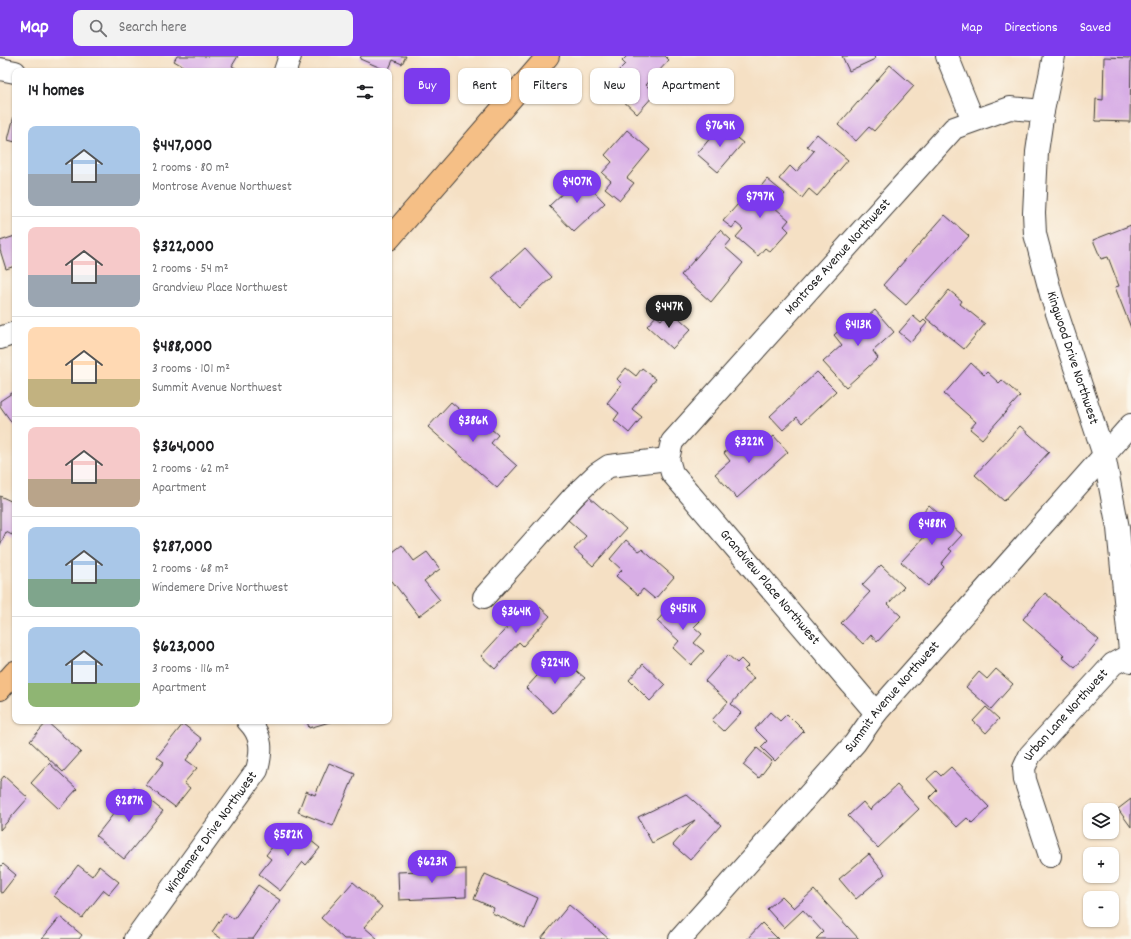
<!DOCTYPE html>
<meta charset="utf-8">
<style>
:root{--surface:#fff;--page:#f2f2f2;--text:#202124;--muted:#757577;--line:#e0e0e0;--accent:#7c3aed}
body{margin:0;font-family:Dekko,sans-serif;background:var(--page);color:var(--text);height:100vh;display:flex;flex-direction:column;font-size:15px;white-space:nowrap}
*{box-sizing:border-box;margin:0}
p{font-size:13px;color:var(--muted)}
.icon{flex:none;width:22px;height:22px;fill:none;stroke:currentColor;stroke-width:2;stroke-linecap:round;stroke-linejoin:round}
.map{position:relative;flex:1;overflow:hidden}
.sheet{position:absolute;left:12px;top:12px;width:380px;height:656px;display:flex;flex-direction:column;background:var(--surface);border-radius:8px;box-shadow:0 1px 3px #0004}
.sheet>*{flex:none}
.banner{position:absolute;left:404px;top:12px;width:380px;height:36px;display:flex;gap:8px}
.fabs{position:absolute;left:1083px;top:747px;display:grid;gap:8px}
.fabs a{display:grid;place-items:center;width:36px;height:36px;border-radius:8px;background:var(--surface);box-shadow:0 1px 3px #0004;font-size:20px}
.price{position:absolute;translate:-50% -34px;padding:0 9px;border-radius:14px;background:var(--accent);color:#fff;font-size:13px;line-height:26px;filter:drop-shadow(0 1px 2px #0008)}
.price::after{content:'';position:absolute;left:50%;top:24px;width:12px;height:9px;margin-left:-6px;background:inherit;clip-path:polygon(0 0,100% 0,50% 100%)}
.price.on{background:#222;color:#fff}
ul{padding:0;list-style:none}
li{display:flex;align-items:center;gap:12px;height:100px;padding:0 16px}
li+li{border-top:1px solid var(--line)}
li span{display:grid;place-items:center;flex:none;width:112px;height:80px;border-radius:8px;color:#555}
li>.icon{margin-inline-start:auto}
span .icon{width:48px;height:48px;fill:#fffc;stroke-width:1}
li b{font-size:17px}
h2{display:flex;justify-content:space-between;align-items:center;height:48px;padding:0 16px;font-size:17px}
.chip{padding:0 14px;border-radius:8px;background:var(--surface);box-shadow:0 1px 3px #0004;font-size:14px;line-height:36px}
.chip.on{background:var(--accent);color:#fff}
header{display:flex;align-items:center;gap:24px;box-sizing:border-box;height:56px;padding:0 20px;background:var(--accent);color:#fff}
header strong{font-size:19px}
nav{display:flex;gap:22px;margin-inline-start:auto;font-size:14px}
.search{width:280px;height:36px;background:var(--page);display:flex;align-items:center;gap:10px;box-sizing:border-box;padding:0 14px;border-radius:8px;color:var(--muted);font-size:15px}
.map>svg:first-child{display:block}
.building{fill:#d8aee6}
.lines{fill:none;stroke-linecap:round;stroke-linejoin:round}
.minor-casing{stroke:#3d3935;stroke-width:24}
.major-casing{stroke:#3d3935;stroke-width:24}
.minor{stroke:#fff;stroke-width:22}
.major{stroke:#f5bf86;stroke-width:22}
.labels{text-anchor:middle;dominant-baseline:central;stroke-width:4;stroke-linejoin:round;paint-order:stroke}
.street-label{font-size:14px;fill:#1c1c1c;stroke:#fbf7ec}
</style>
<header>
<strong>Map</strong>
<div class="search"><svg class="icon" aria-label="search" viewBox="0 0 24 24"><circle cx="10" cy="10" r="6"/><path d="M15 15l6 6"/></svg>Search here</div>
<nav><a>Map</a><a>Directions</a><a>Saved</a></nav>
</header>
<div class="map">
<svg width="1131" height="883" viewBox="0 0 1131 883">
<rect width="100%" height="100%" fill="#fbf7ec"/>
<filter id="ink" filterUnits="userSpaceOnUse"><feTurbulence type="fractalNoise" baseFrequency=".025" numOctaves="2"/><feDisplacementMap in="SourceGraphic" scale="8" xChannelSelector="R" yChannelSelector="G"/><feConvolveMatrix kernelMatrix="1 2 1 2 8 2 1 2 1" color-interpolation-filters="sRGB"/></filter>
<filter id="wash" filterUnits="userSpaceOnUse"><feTurbulence type="fractalNoise" baseFrequency=".012" numOctaves="4" result="noise"/><feDisplacementMap in="SourceGraphic" scale="16" xChannelSelector="R" yChannelSelector="G"/><feGaussianBlur stdDeviation="0.9" result="paint"/><feColorMatrix in="noise" values="0 0 0 0 0 0 0 0 0 0 0 0 0 0 0 0 0 1.4 0 .05"/><feComposite in="paint" operator="in"/></filter>
<g filter="url(#wash)">
<rect width="100%" height="100%" fill="#f5e0c4"/>
<g id="blocks">
<path class="building" d="M177,0H238L232,10L241,15H191L174,5Z
M361,0H406L402,8L393,4L388,15L360,3Z
M627,0H665L669,4L646,29L655,38L637,58L616,38L629,25L618,15L625,8L622,5Z
M842,0H874L875,3L849,15Z
M1104,1L1131,2L1130,66L1095,65L1096,43L1103,44Z
M890,9L914,30L874,75L869,71L856,85L838,69Z
M14,60H15V86L8,84Z
M721,69L743,87L718,116L697,98Z
M627,74L650,94L627,122L634,127L620,144L605,132L611,125L602,117L612,106L605,99Z
M817,78L848,104L817,140L809,133L802,142L779,123L790,110L796,116L814,95L807,90Z
M580,121L605,147L574,176L549,150Z
M767,123L785,138L774,151L789,164L784,170L789,175L770,196L765,192L758,200L736,181L743,173L736,167L732,172L723,165L753,131L757,135Z
M945,159L969,180L906,249L883,229Z
M1131,169V272L1115,231L1119,230L1108,201L1101,203L1093,184Z
M720,174L731,184L725,191L743,207L711,246L681,219Z
M15,180V210L6,213L0,194V185Z
M525,192L552,221L519,251L492,222Z
M949,234L962,245L960,248L985,268L964,293L926,262Z
M670,254L691,273L672,293L647,270L656,260L661,264Z
M875,254L894,276L873,295L878,302L846,331L823,306L842,289L834,279L855,260L861,266Z
M913,260L921,267L924,264L927,267L911,286L899,276Z
M971,307L984,319L987,316L999,327L1002,324L1020,340L982,383L970,373L976,366L944,338Z
M626,312L636,320L642,312L656,323L632,353L642,361L629,377L614,364L619,357L607,347L622,328L617,323Z
M817,316L836,335L802,367L797,361L783,374L770,360Z
M15,335V371L0,350V345Z
M451,346L467,360L471,355L498,379L491,387L517,410L497,432L428,371Z
M1020,370L1049,396L1004,445L975,419Z
M743,380L757,395L774,380L788,396L737,442L715,418L730,405L724,397Z
M0,440L15,447V457L12,463L15,464V472L12,479L6,476L0,489Z
M589,441L626,473L593,510L574,493L586,480L568,464Z
M929,449L962,479L949,493L952,495L941,508L944,511L928,530L901,506L928,477L915,465Z
M626,484L639,495L642,493L674,521L655,543L643,533L638,539L616,520L622,514L610,503Z
M402,489L414,505L427,496L440,513L424,525L440,544L419,560L389,521V499Z
M881,509L904,531L888,548L901,560L877,586L871,579L863,588L841,567L870,536L862,529Z
M1045,537L1099,584L1075,612L1062,601L1064,599L1023,563Z
M532,544L550,560L523,590L519,586L495,613L481,600Z
M676,544L700,565L694,571L702,578L694,587L704,595L691,609L673,592L679,585L657,565Z
M728,599L737,607L741,603L748,610L744,614L754,622L731,648L741,657L724,675L712,664L728,646L705,625Z
M565,605L585,622L553,657L526,632L547,609L555,616Z
M643,608L665,629L650,645L629,624Z
M996,613L1013,628L991,653L966,631L979,616L987,623Z
M986,651L999,663L986,677L973,665Z
M770,656L780,665L787,658L804,675L775,705L761,691L767,685L755,673Z
M307,665H333L309,672Z
M47,666L81,696L63,716L30,685Z
M183,668L202,683L186,704L197,712L184,727L190,732L175,751L146,729L164,706L157,701Z
M757,692L772,705L759,722L743,709Z
M49,707L77,733L59,753L31,727Z
M329,707L355,718L333,770L298,756L306,735L315,739Z
M951,711L989,751L972,767L967,762L957,771L929,742L937,734L927,723L936,715L941,720Z
M4,720L28,742L0,774V725Z
M897,729L919,753L878,792L848,760L863,746L870,754Z
M134,732L163,755L124,803L96,780Z
M686,738L721,769L690,804L673,789L695,764L652,787L638,761Z
M1131,743V771L1118,753Z
M290,768L320,792L306,809L303,806L280,835L259,818L271,803L266,799Z
M869,798L885,818L856,843L839,823Z
M3,808L16,819L2,837L0,836V811Z
M78,809L92,820L99,810L119,826L109,838L104,834L82,862L54,840Z
M466,813V841L399,844L398,816Z
M485,818L538,842L525,872L492,857L494,852L474,843Z
M353,826L382,851L364,871L378,883H344L321,862Z
M258,829L280,844L253,883H222L212,876L225,857L234,863Z
M814,834L859,883H816L823,876L803,854L784,872L767,853L782,840L794,852Z
M569,849L609,883H541Z
M60,861L82,879L79,883H42Z
M762,867L778,883H747Z"/>
</g>
</g>
<g filter="url(#ink)">
<use href="#blocks" fill-opacity="0" stroke="#3d3935" stroke-width="1"/>
<g class="lines">
<g class="minor-casing">
<g id="minor">
<path d="M947,0L973,64"/>
<path id="s1" d="M1054,0L1043,55L1037,96L1034,157L1035,178L1052,242L1104,399L1118,472L1131,605"/>
<path d="M0,13L15,16"/>
<path d="M285,15L290,0"/>
<path d="M0,282L15,277"/>
<path id="s2" d="M668,403L672,386L954,72L1010,52L1043,55"/>
<path id="s3" d="M668,403L672,417L876,657"/>
<path d="M484,541L574,440L597,418L609,410L668,403"/>
<path id="s4" d="M1050,800L1025,724L1024,712L1030,699L1113,608L1130,599"/>
<path id="s5" d="M135,883L257,714C262,695 263,680 248,665"/>
<path id="s6" d="M680,883L855,687L876,657L1131,369"/>
</g>
</g>
<g class="major-casing">
<path id="major" d="M389,183L548,0
M0,633L15,616"/>
</g>
<use href="#minor" class="minor"/>
<use href="#major" class="major"/>
</g>
</g>
<g class="labels">
<g class="street-label">
<text stroke="none"><textPath href="#s2" startOffset="266">Montrose Avenue Northwest</textPath></text>
<text stroke="none"><textPath href="#s1" startOffset="309">Kingwood Drive Northwest</textPath></text>
<text stroke="none"><textPath href="#s3" startOffset="165">Grandview Place Northwest</textPath></text>
<text stroke="none"><textPath href="#s6" startOffset="322">Summit Avenue Northwest</textPath></text>
<text stroke="none"><textPath href="#s4" startOffset="160">Urban Lane Northwest</textPath></text>
<text stroke="none"><textPath href="#s5" startOffset="131">Windemere Drive Northwest</textPath></text>
</g>
</g>
</svg>
<div class="fabs">
<a><svg class="icon" aria-label="layers" viewBox="0 0 24 24"><path d="M12 4l9 5-9 5-9-5zM3 14l9 5 9-5"/></svg></a>
<a>+</a>
<a>−</a>
</div>
<b class="price" style="left:720px;top:92px">$769K</b>
<b class="price" style="left:577px;top:148px">$407K</b>
<b class="price" style="left:760px;top:163px">$797K</b>
<b class="price on" style="left:669px;top:273px">$447K</b>
<b class="price" style="left:858px;top:291px">$413K</b>
<b class="price" style="left:473px;top:387px">$386K</b>
<b class="price" style="left:749px;top:408px">$322K</b>
<b class="price" style="left:932px;top:490px">$488K</b>
<b class="price" style="left:683px;top:575px">$451K</b>
<b class="price" style="left:516px;top:578px">$364K</b>
<b class="price" style="left:555px;top:629px">$224K</b>
<b class="price" style="left:129px;top:767px">$287K</b>
<b class="price" style="left:288px;top:801px">$582K</b>
<b class="price" style="left:432px;top:828px">$623K</b>
<div class="banner">
<a class="chip on">Buy</a>
<a class="chip">Rent</a>
<a class="chip">Filters</a>
<a class="chip">New</a>
<a class="chip">Apartment</a>
</div>
<section class="sheet">
<h2>14 homes<svg class="icon" aria-label="filters" viewBox="0 0 24 24"><path d="M4 7h16M4 17h16"/><circle cx="9" cy="7" r="2"/><circle cx="15" cy="17" r="2"/></svg></h2>
<ul>
<li><span style="background:linear-gradient(#a9c7e8 60%,#9aa5b1 0)"><svg class="icon" aria-label="home" viewBox="0 0 24 24"><path d="M3 11l9-7 9 7M6 9v11h12V9"/></svg></span><div><b>$447,000</b><p>2 rooms · 80 m²</p><p>Montrose Avenue Northwest</p></div></li>
<li><span style="background:linear-gradient(#f6c9c9 60%,#9aa5b1 0)"><svg class="icon" aria-label="home" viewBox="0 0 24 24"><path d="M3 11l9-7 9 7M6 9v11h12V9"/></svg></span><div><b>$322,000</b><p>2 rooms · 54 m²</p><p>Grandview Place Northwest</p></div></li>
<li><span style="background:linear-gradient(#ffd9b3 65%,#c2b280 0)"><svg class="icon" aria-label="home" viewBox="0 0 24 24"><path d="M3 11l9-7 9 7M6 9v11h12V9"/></svg></span><div><b>$488,000</b><p>3 rooms · 101 m²</p><p>Summit Avenue Northwest</p></div></li>
<li><span style="background:linear-gradient(#f6c9c9 65%,#b9a48a 0)"><svg class="icon" aria-label="home" viewBox="0 0 24 24"><path d="M3 11l9-7 9 7M6 9v11h12V9"/></svg></span><div><b>$364,000</b><p>2 rooms · 62 m²</p><p>Apartment</p></div></li>
<li><span style="background:linear-gradient(#a9c7e8 65%,#7fa58c 0)"><svg class="icon" aria-label="home" viewBox="0 0 24 24"><path d="M3 11l9-7 9 7M6 9v11h12V9"/></svg></span><div><b>$287,000</b><p>2 rooms · 68 m²</p><p>Windemere Drive Northwest</p></div></li>
<li><span style="background:linear-gradient(#a9c7e8 70%,#8fb573 0)"><svg class="icon" aria-label="home" viewBox="0 0 24 24"><path d="M3 11l9-7 9 7M6 9v11h12V9"/></svg></span><div><b>$623,000</b><p>3 rooms · 116 m²</p><p>Apartment</p></div></li>
</ul>
</section>
</div>
